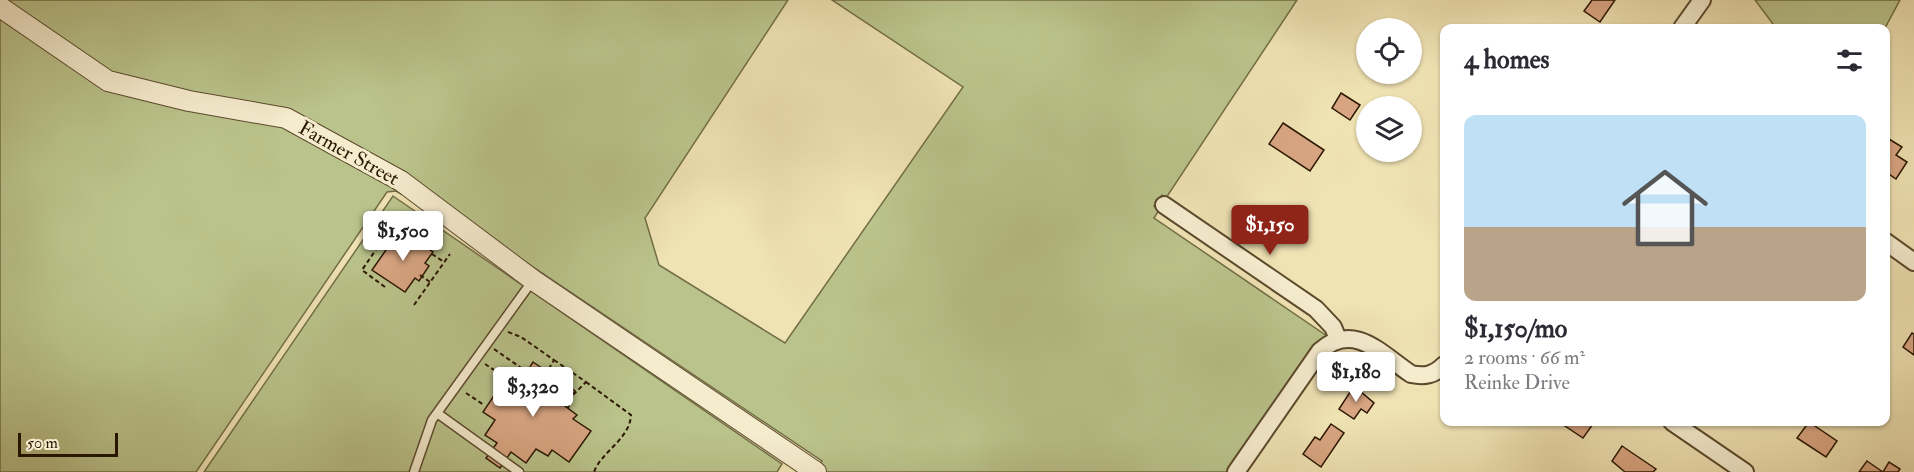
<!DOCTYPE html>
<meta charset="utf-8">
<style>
:root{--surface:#fff;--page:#f2f2f3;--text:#2b2b33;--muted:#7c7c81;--accent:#8f2418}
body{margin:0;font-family:"IM FELL Double Pica",serif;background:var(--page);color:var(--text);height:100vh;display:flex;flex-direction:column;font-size:22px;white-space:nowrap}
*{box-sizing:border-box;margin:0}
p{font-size:20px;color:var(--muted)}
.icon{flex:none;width:33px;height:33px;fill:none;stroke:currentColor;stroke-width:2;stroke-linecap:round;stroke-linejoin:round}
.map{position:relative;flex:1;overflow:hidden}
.side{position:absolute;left:1440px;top:24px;width:450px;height:402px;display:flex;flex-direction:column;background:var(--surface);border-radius:12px;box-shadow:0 2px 4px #0004}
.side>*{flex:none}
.controls{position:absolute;left:1356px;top:18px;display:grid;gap:12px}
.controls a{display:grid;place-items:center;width:66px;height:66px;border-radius:50%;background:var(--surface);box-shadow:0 2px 4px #0004;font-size:30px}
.scale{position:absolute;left:18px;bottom:15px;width:100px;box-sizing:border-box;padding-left:6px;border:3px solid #2b1700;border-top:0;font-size:16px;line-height:21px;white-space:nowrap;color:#2b1700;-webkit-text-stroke:4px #f5ecce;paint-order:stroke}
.price{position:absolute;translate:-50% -51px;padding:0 14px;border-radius:6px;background:#fff;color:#222;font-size:20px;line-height:39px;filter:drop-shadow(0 2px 3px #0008)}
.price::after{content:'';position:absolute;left:50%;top:36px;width:18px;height:14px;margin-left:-9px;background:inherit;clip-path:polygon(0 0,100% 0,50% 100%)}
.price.selected{background:var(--accent);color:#fff}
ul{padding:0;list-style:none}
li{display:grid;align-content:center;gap:12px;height:318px;padding:0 24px}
li span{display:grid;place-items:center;height:186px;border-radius:12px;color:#555}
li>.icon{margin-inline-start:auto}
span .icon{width:108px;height:108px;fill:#fffc;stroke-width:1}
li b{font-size:26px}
h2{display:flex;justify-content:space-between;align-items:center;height:72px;padding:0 24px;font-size:26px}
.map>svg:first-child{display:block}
.green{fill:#bac38b;stroke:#726d46;stroke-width:1.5}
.building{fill:#d8a582;stroke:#2b1700;stroke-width:1.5}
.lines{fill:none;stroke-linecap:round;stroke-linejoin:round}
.service-casing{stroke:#5c4a2d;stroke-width:11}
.minor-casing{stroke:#5c4a2d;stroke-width:20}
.tertiary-casing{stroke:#5c4a2d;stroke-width:22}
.path{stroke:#2b1700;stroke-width:2;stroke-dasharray:4.5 3;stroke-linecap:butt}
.service{stroke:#f5ecce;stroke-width:8}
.minor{stroke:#f5ecce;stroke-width:16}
.tertiary{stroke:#f5ecce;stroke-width:20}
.labels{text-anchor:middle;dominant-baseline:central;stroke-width:6;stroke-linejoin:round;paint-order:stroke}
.street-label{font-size:20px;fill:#2b1700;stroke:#f5ecce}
</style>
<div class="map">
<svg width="1914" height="472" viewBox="0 0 1914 472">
<rect width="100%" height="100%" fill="#efe2b3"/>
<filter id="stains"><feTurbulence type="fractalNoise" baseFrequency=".00333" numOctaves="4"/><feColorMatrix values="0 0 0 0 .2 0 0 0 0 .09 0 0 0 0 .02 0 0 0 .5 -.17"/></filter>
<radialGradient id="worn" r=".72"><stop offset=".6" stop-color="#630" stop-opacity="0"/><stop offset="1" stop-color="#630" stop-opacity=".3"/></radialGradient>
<path class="green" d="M2,0H788L645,218L659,265L785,343L963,87L832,0H1297L1166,198L1162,195L1154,206L1159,210L1154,218L1327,336L1314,347L1227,472H827L819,466L822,461L478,230L286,111L189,94L110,74Z
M1755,0H1900L1885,28H1776Z
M0,15L104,86L284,125L403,191L401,194L396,191L387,192L196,472H0Z
M393,196L782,464L777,472H204Z"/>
<path class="building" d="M1592,0H1615L1600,22L1584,11Z
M1341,93L1360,105L1350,120L1332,108Z
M1283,123L1324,150L1310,171L1269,144Z
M1889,139L1902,147L1896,155L1907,162L1896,179L1886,172V145Z
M400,230L433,252L425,263L429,266L419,281L415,278L405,292L372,270Z
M1912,333L1914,334V355L1903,347Z
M533,362L575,391L565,406L577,415L573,419L591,431L569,462L552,450L548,456L536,449L526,463L511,452L500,468L486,458L497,443L485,435L495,420L483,412L512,369L524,377Z
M1354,386L1374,403L1367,413L1361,409L1354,419L1339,409Z
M1559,422H1590L1593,424L1583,438Z
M1809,422L1837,441L1826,457L1797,438Z
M1331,424L1344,433L1321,467L1303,454L1315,437L1320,440Z
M1622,446L1656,469L1653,472H1625L1612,461Z
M1867,461L1883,472L1889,462L1900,469L1898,472H1859Z"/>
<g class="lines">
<g class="service-casing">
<path id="service" d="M437,413L519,472
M414,472L432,420L533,280"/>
</g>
<g class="minor-casing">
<path id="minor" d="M1682,28L1702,0
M1164,205L1316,309L1333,327L1338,339
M1886,242L1914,262
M1672,422L1745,472
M1236,472L1320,351C1354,321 1381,354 1411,374C1425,377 1434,375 1444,365"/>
</g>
<g class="tertiary-casing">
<path id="tertiary" d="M0,7L108,81L189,101L286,118L401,181L533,280L816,472"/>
</g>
<path class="path" d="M432,254L444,262
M420,275L430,282
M385,287L362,270L388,232
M414,305L450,254
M508,332L521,337L554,360L547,372
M494,349L527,372
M554,360L586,382L572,396L568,408
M485,364L506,378
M586,382L631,415C630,439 601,452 594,472
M466,393L484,405"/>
<use href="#service" class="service"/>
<use href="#minor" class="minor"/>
<use href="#tertiary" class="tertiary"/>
</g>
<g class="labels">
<g class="street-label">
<text transform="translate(349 153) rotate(29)">Farmer Street</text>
</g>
</g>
<rect width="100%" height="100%" filter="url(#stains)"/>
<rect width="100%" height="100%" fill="url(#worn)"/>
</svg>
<div class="controls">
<a><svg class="icon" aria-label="locate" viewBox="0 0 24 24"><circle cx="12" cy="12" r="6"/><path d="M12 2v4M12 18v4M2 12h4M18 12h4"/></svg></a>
<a><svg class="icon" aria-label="layers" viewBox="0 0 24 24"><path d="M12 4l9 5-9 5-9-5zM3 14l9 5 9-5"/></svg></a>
</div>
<div class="scale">50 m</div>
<b class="price selected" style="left:1270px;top:256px">$1,150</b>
<b class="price" style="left:403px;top:262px">$1,500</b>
<b class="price" style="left:1356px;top:403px">$1,180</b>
<b class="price" style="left:533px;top:418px">$3,320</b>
<section class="side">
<h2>4 homes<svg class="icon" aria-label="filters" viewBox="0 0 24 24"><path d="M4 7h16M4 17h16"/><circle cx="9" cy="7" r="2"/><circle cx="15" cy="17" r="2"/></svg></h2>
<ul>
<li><span style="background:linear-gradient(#bfe0f5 60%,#b9a48a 0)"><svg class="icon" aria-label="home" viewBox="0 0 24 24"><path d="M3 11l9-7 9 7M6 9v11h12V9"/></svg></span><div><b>$1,150/mo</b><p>2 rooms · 66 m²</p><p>Reinke Drive</p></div></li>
</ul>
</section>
</div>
